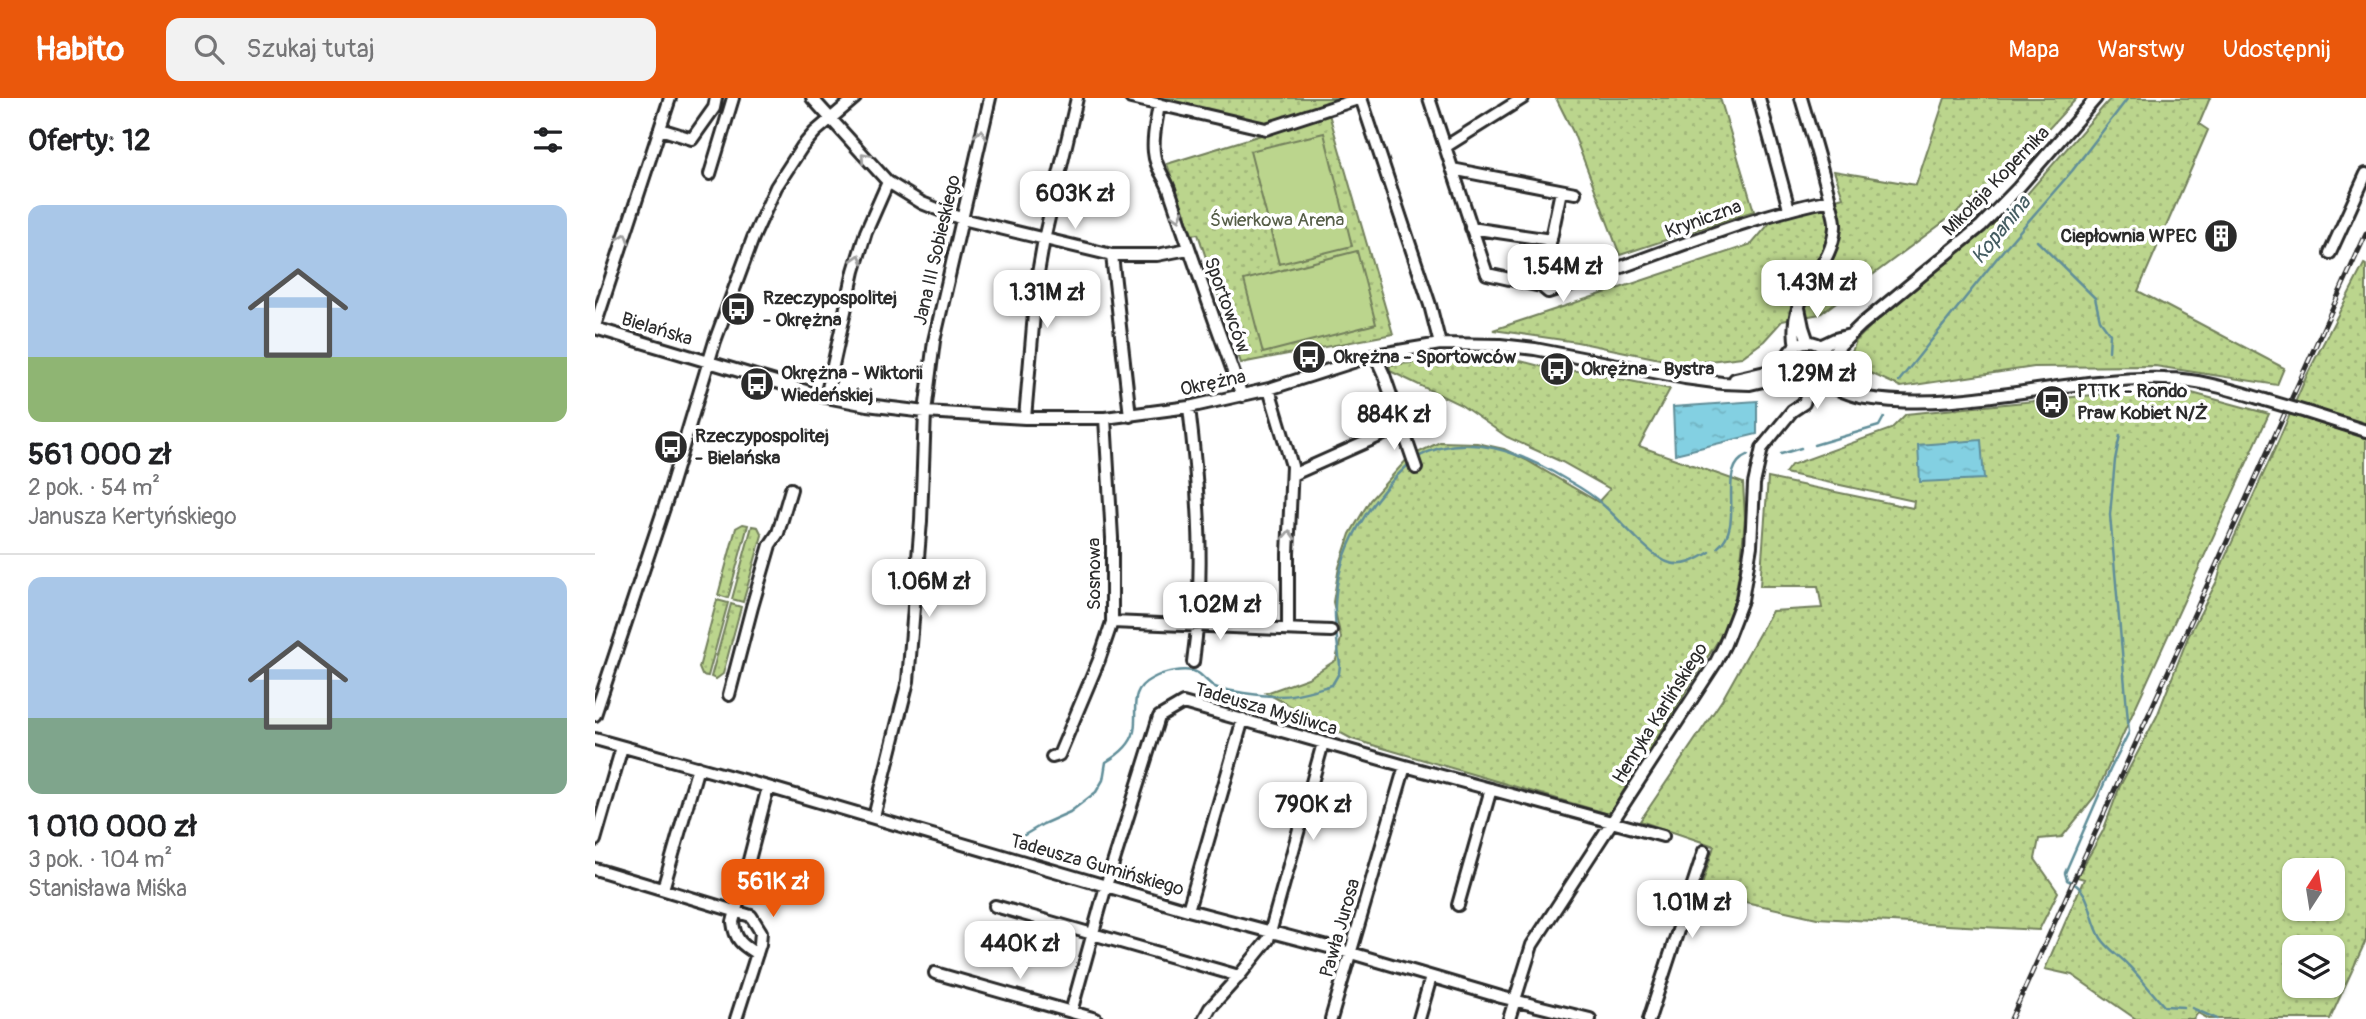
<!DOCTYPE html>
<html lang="pl">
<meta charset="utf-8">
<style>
:root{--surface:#fff;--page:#f2f2f2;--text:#202124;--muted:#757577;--line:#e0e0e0;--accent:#ea580c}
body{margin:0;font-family:Pangolin,sans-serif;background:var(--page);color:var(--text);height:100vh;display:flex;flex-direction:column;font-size:26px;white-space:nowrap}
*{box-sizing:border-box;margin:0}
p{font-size:23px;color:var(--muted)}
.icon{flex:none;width:38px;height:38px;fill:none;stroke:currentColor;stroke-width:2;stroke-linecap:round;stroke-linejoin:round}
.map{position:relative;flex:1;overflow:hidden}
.drawer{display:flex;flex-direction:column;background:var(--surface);width:595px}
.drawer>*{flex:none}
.needle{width:46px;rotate:12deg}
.buttons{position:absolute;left:1687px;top:760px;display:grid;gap:14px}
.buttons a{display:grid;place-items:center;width:63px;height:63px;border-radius:14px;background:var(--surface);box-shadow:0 2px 5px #0004;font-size:35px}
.price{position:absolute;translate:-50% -60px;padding:0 16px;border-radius:14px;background:#fff;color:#222;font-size:23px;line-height:46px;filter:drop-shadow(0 2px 4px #0008)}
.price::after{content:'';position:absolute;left:50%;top:42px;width:21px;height:16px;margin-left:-10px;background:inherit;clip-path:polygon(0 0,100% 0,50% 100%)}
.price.selected{background:var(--accent);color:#fff}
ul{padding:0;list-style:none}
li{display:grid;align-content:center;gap:14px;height:371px;padding:0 28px}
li+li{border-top:2px solid var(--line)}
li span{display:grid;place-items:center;height:217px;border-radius:14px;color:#555}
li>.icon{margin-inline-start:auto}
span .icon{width:126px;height:126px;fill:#fffc;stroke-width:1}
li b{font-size:30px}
h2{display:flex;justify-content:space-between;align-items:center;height:84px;padding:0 28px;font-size:30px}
header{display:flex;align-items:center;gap:42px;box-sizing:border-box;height:98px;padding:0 35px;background:var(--accent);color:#fff}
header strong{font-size:33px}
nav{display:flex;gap:38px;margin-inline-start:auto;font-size:24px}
.search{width:490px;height:63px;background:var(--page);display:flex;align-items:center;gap:18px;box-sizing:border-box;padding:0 24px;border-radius:14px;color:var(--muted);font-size:26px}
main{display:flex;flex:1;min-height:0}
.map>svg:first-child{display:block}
.green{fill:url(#green-dots);stroke:#73805c;stroke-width:2;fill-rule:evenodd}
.pitch{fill:#bbd58d;stroke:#73805c;stroke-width:2}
.water{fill:url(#water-ripples);stroke:#608e99;stroke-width:2}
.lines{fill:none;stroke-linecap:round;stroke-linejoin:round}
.stream{stroke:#608e99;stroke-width:2.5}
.minor-casing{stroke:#2b2b2b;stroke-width:16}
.minor{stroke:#fff;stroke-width:10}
.rail-casing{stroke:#2b2b2b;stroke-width:5}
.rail{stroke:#fff;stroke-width:2.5;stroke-dasharray:8;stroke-linecap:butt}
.minor-bridge-casing{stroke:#2b2b2b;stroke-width:16;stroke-linecap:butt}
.minor-bridge{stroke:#fff;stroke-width:10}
.oneway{stroke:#a0a0a0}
.labels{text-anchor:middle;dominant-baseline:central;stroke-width:7;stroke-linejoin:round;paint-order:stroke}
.street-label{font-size:19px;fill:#2b2b2b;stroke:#fff}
.park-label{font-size:19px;fill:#565e48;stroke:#fff}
.poi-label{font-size:19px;font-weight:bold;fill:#2b2b2b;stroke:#fff;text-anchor:start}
.water-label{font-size:21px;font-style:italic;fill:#455d62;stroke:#fff}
</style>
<header>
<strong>Habito</strong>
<div class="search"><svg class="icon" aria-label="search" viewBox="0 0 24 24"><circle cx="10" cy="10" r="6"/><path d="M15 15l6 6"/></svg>Szukaj tutaj</div>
<nav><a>Mapa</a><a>Warstwy</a><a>Udostępnij</a></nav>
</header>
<main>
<section class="drawer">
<h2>Oferty: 12<svg class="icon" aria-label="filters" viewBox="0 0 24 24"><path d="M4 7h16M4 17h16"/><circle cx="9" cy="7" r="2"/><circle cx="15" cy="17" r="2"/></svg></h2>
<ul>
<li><span style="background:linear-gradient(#a9c7e8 70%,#8fb573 0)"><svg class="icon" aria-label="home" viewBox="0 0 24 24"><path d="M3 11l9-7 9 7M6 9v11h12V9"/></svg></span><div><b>561 000 zł</b><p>2 pok. · 54 m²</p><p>Janusza Kertyńskiego</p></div></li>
<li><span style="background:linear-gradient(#a9c7e8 65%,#7fa58c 0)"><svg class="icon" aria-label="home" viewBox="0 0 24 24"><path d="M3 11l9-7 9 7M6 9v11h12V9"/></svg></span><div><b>1 010 000 zł</b><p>3 pok. · 104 m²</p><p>Stanisława Miśka</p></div></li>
</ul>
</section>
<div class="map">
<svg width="1771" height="921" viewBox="0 0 1771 921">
<defs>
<pattern id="green-dots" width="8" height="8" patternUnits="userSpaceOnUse" patternTransform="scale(1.75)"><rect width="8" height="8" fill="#bbd58d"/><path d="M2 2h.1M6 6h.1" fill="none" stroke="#a1b77a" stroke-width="1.8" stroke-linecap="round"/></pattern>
<pattern id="water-ripples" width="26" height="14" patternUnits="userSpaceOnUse" patternTransform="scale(1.75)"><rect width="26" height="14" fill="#83d0e2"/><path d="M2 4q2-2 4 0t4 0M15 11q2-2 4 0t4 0" fill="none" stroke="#71b3c2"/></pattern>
</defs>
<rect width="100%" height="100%" fill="#fff"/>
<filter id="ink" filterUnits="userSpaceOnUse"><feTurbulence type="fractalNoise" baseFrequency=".0143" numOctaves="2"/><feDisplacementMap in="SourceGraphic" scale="14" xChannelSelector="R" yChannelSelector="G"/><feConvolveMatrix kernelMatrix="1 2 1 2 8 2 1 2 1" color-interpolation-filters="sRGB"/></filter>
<g filter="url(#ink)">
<path class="green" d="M550,0H754L670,28Z
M961,0H1125L1159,113L1025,157L978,34Z
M1350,0H1482L1409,79L1225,216L1187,223L1169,243L1147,259L1089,266L982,244L898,232L1157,146L1179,120L1248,99L1239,73L1321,87Z
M1516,0H1615L1604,26L1613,32L1543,193L1689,270L1682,287L1560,268L1439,269L1306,289L1253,265L1261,243L1284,220L1426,103Z
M734,16L798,236L646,265L603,136L597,137L572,66Z
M1769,166L1771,167V842L1735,921H1614L1603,915L1598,921H1541L1477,877L1450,871L1489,781L1482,779L1508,733L1525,688L1562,618L1593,539L1623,481L1627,466L1682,346L1712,277ZM1699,772H1738V810H1699ZM1699,849H1738V887H1699Z
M1199 266a14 14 0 1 1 28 0a14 14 0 1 1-28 0Z
M914,260L964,273H986L1075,291L1044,348L1148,385L1150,420L1146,463L1136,522L1014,716L757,641L671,595L713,580L741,562L746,540L738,504L744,469L755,436L775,402L814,359L845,344L882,345L909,351L931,362L1003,404L1015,391L967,364L912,339L866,307L795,273V267L847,262Z
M1597,295L1674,316L1500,698L1467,739L1444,741L1440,761L1463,794L1444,832L1222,820L1105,794L1119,748L1045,723L1127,602L1177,513L1227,510L1223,488H1165L1173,380L1318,410L1319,403L1190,375L1196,367L1296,331L1311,316L1498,297Z
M148,426L153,427L133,500L123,497L141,430Z
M157,428L163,429L167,437L148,504L137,501Z
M122,502L133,505L113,578L107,577L104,570Z
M136,506L146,509L128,576L121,581L116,579Z"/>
<path class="pitch" d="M729,35L757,148L684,166L655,53Z
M762,153L781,226L668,255L649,182Z"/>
<path class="water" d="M1162,303V336L1080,356L1078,309Z
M1386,342L1389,381L1325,384L1323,347Z"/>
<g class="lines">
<path class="stream" d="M1442,143L1500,200L1505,222L1515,236L1514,253
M1304,283L1410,150L1477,73L1533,0
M1525,337L1520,362L1515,417L1534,634L1515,672L1470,775L1472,782C1498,792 1493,819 1506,840C1513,851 1525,858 1533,867C1546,880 1557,895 1569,908L1589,909
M1219,347L1284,328L1289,319
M1186,356L1206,350
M821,360C871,331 927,355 972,382C984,389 997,396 1007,406C1023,419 1057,461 1075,465C1090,469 1102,462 1115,454
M1123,449C1152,425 1119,371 1153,357
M421,742L448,726L475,714L501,694L508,682L511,664C523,657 536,647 539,633C543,612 533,593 556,581C568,574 591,569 603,575C609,579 614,586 620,589C629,593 668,598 679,598C698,599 718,592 737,587L744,575L745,567C743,547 739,526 740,507C742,451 775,402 815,365
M1597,910L1622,921"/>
<g class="minor-casing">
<path id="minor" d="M217,0L293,84L327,105L367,121L517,157H562L593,151
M536,0L671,31L766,0
M766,0L835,207L845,246
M834,0L892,176L946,188L953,194C1048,165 1137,122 1235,102
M1164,0L1194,111
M564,6C562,22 557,38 559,54C560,70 571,80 575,94C598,162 622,230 647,298
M65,31L97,41L119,10L121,0
M850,49L928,0
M857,71L980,95
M115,76L138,0
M876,130L956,142
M1735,155L1771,76
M517,157L535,318
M946,188L966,93
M1204,210L1208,229L1213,244
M0,228L75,0
M0,230L231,299L272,307L330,314L430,320H510L594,309L674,291L780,257L845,246L905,247L940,251L1090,280L1127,285L1155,286L1194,277
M1191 266a22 22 0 1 1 44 0a22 22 0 1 1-44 0Z
M1201,248C1190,195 1237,175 1240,129C1241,121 1237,112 1235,103C1227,69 1216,34 1206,0
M1225,248L1240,241L1255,237
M780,257L789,277L821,370
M1233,259L1266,227L1386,128L1423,90L1501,0
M1234,273L1265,292
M1140,281L1175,273L1191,264
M1226,283C1240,290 1256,298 1271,300C1371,315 1471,278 1570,281C1604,281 1637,292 1670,302
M674,291L697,368L693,456V530
M231,299L259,173L271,134L293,84
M594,309C604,393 610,480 598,564
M1711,314L1771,333
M430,320L442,181L449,141L482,0
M697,377L807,328
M517,524L736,533
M134,597L157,509L175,447L183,435L196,391
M0,617L73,398L120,243L158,140L181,89L207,49L220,34L260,0
M0,641L173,689L593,812L756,855L906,899L995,921
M457,659L464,657L504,562L517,524V440L510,320
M279,719L313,583L326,423L330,314L339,243L395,0
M0,742L27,649
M0,771L156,818L166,834L165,846L141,921
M68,791L103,669
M863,807L896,691
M400,808L644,878
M593,812L648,621
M162,856C147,847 140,842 138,824L173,689
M340,875L501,921
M476,914L511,788L564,619L588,605L810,668L1068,738
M609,921L615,910L644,878L673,842L728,645
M736,921L810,668
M824,921L836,879
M914,921L937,847L1121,564L1130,546L1147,502L1156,448L1159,386L1167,350L1197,313L1209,305L1215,288
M1054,921L1109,753"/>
</g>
<use href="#minor" class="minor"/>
<g class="rail-casing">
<path id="rail" d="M1416,921L1771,136"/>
</g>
<use href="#rail" class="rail"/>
<g class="minor-bridge-casing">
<path id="minor-bridge" d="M1670,302L1711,314"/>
</g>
<use href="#minor-bridge" class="minor-bridge"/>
</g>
<defs><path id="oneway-chevron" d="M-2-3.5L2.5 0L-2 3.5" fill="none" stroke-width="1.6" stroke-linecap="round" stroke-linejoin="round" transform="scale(1.75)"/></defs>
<g class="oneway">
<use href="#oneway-chevron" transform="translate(386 36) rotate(-77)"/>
<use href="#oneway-chevron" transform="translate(270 59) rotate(-132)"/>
<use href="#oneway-chevron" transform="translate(583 118) rotate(73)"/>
<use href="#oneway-chevron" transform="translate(29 140) rotate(-72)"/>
<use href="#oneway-chevron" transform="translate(263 161) rotate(-73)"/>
<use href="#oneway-chevron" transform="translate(694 437) rotate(-87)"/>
</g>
</g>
<defs>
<g id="building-disc" transform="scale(1.75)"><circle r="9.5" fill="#2b2b2b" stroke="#fff"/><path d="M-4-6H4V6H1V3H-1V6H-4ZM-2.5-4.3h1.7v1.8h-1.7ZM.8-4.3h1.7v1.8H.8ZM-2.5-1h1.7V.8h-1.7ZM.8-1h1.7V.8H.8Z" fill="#fff"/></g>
<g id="bus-disc" transform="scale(1.75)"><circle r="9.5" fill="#2b2b2b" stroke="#fff"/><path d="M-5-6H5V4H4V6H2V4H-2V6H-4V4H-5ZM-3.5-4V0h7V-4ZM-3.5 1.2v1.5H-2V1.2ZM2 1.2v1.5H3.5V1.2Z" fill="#fff"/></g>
</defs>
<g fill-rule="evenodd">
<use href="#building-disc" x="1626" y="138"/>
<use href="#bus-disc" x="143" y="211"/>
<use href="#bus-disc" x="714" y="259"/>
<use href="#bus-disc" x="962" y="271"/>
<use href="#bus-disc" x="162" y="286"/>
<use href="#bus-disc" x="1457" y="304"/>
<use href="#bus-disc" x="76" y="349"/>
</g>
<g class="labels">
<g class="street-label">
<text transform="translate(1401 83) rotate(-46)">Mikołaja Kopernika</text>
<text transform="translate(1108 121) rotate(-20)">Kryniczna</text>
<text transform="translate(342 152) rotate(-77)">Jana III Sobieskiego</text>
<text transform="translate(632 207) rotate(70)">Sportowców</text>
<text transform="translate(62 231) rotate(17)">Bielańska</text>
<text transform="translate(618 285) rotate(-12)">Okrężna</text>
<text transform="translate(499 476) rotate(-90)">Sosnowa</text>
<text transform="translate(671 611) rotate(16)">Tadeusza Myśliwca</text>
<text transform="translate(1065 615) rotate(-58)">Henryka Karlińskiego</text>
<text transform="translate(502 767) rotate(16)">Tadeusza Gumińskiego</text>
<text transform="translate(745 830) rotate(-74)">Pawła Jurosa</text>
</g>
<g class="park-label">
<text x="682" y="122">Świerkowa Arena</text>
</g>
<g class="poi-label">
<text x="1602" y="138" text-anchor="end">Ciepłownia WPEC</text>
<text x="168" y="200">Rzeczypospolitej<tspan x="168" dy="22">- Okrężna</tspan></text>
<text x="738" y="259">Okrężna - Sportowców</text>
<text x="986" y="271">Okrężna - Bystra</text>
<text x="186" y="275">Okrężna - Wiktorii<tspan x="186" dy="22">Wiedeńskiej</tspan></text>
<text x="1482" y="293">PTTK - Rondo<tspan x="1482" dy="22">Praw Kobiet N/Ż</tspan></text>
<text x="100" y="338">Rzeczypospolitej<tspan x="100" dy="22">- Bielańska</tspan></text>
</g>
<g class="water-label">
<text transform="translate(1406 132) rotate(-51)">Kopanina</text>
</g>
</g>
</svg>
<div class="buttons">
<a><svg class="needle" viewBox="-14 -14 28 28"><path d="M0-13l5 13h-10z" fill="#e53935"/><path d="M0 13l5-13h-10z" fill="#757577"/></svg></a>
<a><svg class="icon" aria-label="layers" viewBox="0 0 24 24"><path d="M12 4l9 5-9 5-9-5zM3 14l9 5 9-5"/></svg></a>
</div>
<b class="price" style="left:480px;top:133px">603K zł</b>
<b class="price" style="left:968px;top:206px">1.54M zł</b>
<b class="price" style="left:1222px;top:222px">1.43M zł</b>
<b class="price" style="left:452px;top:232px">1.31M zł</b>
<b class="price" style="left:1222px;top:313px">1.29M zł</b>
<b class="price" style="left:799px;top:354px">884K zł</b>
<b class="price" style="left:334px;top:521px">1.06M zł</b>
<b class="price" style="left:625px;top:544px">1.02M zł</b>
<b class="price" style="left:718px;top:744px">790K zł</b>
<b class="price selected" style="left:178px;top:821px">561K zł</b>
<b class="price" style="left:1097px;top:842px">1.01M zł</b>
<b class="price" style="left:425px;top:883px">440K zł</b>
</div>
</main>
